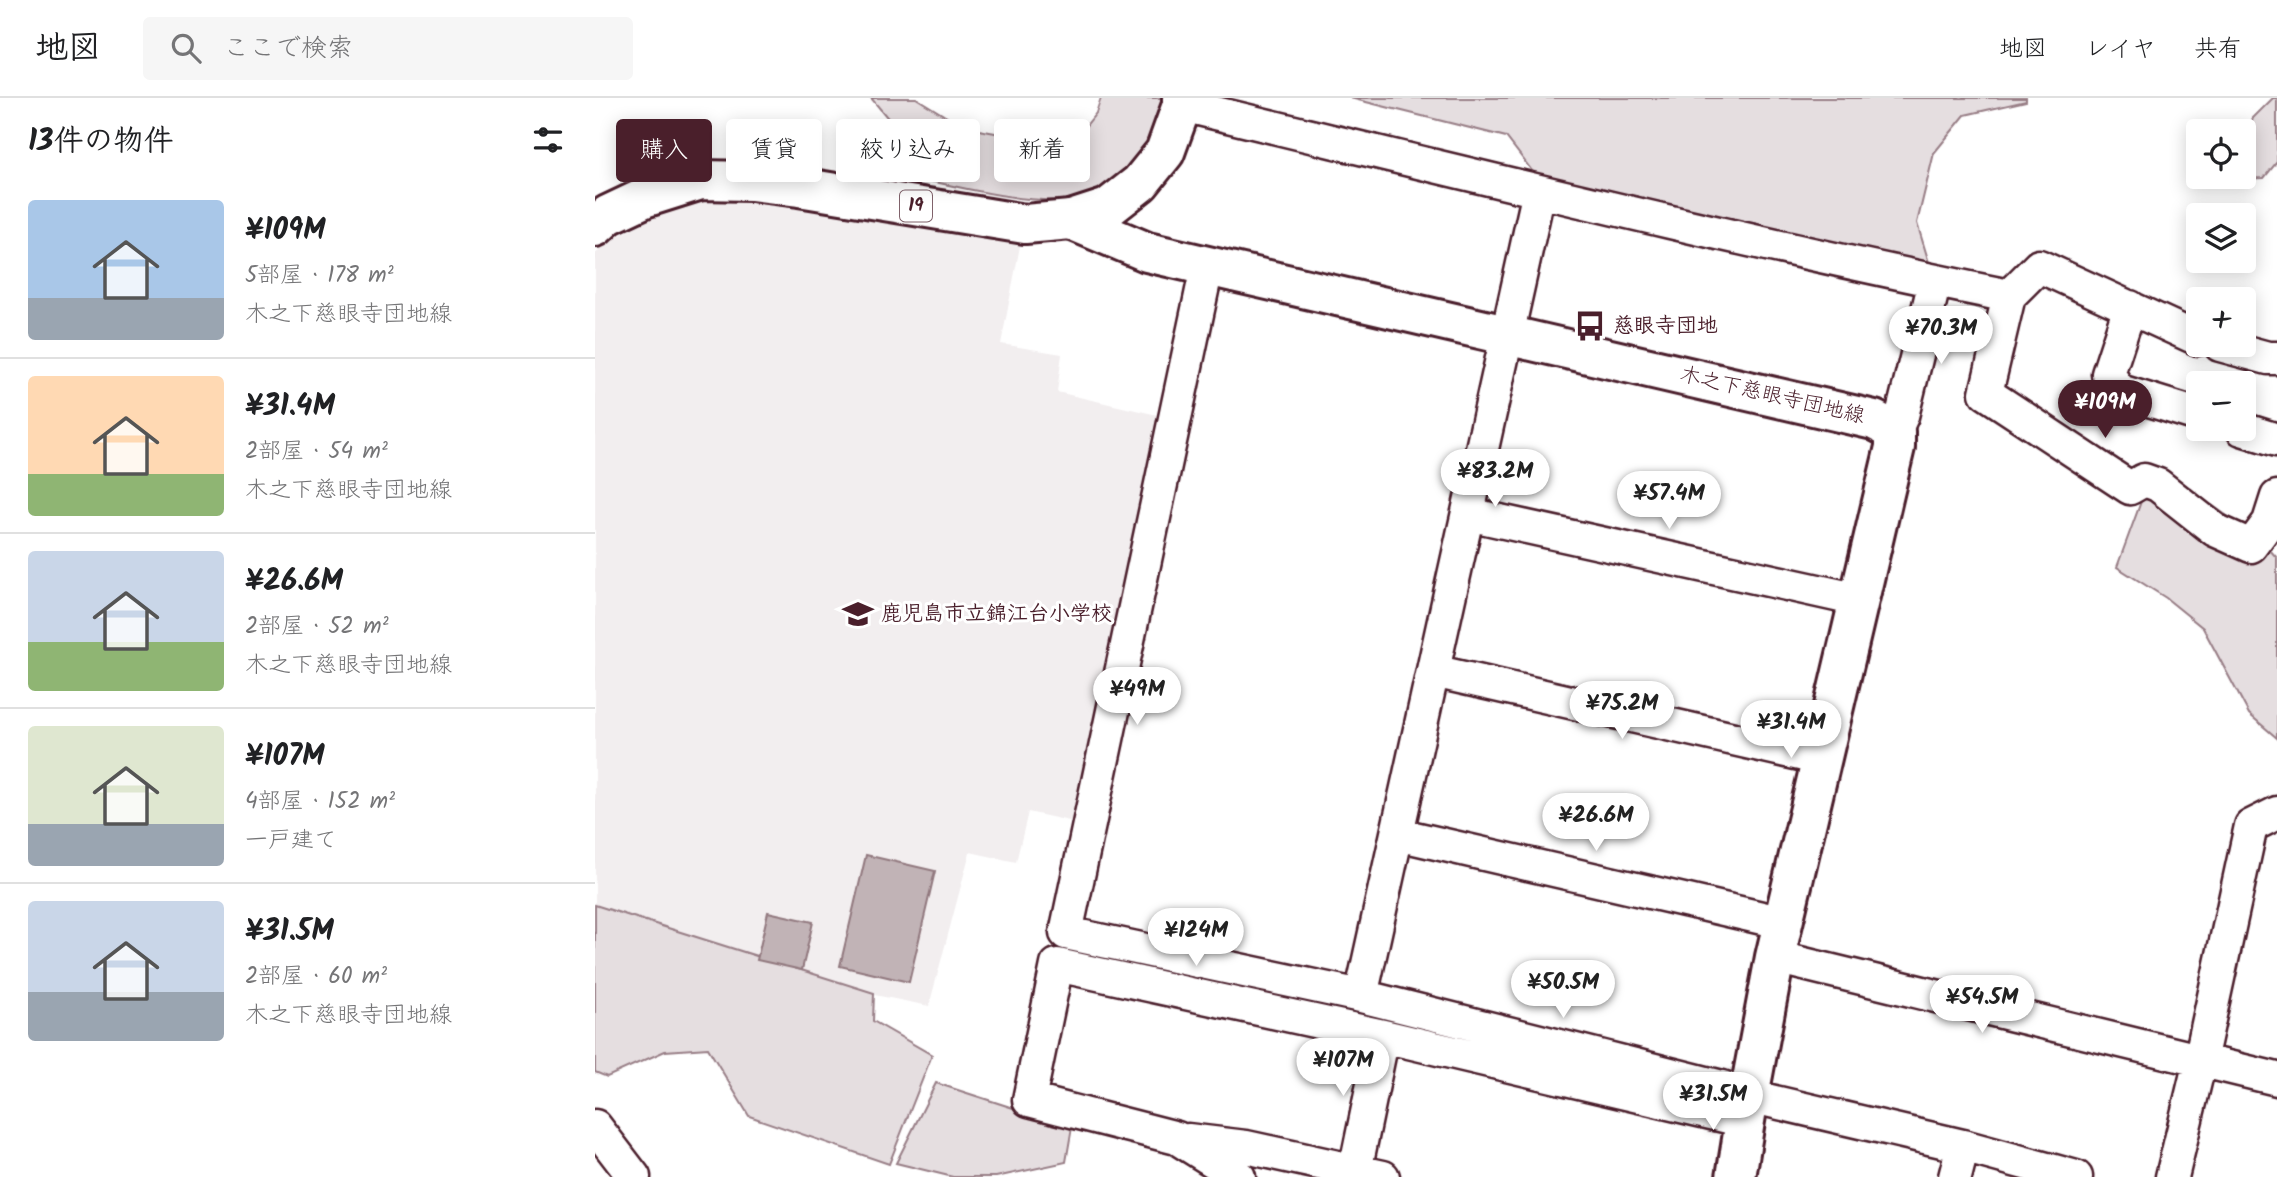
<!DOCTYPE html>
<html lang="ja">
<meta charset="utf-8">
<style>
:root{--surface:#fff;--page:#f6f6f6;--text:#202124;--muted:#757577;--line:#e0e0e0;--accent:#4a1f2b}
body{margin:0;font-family:Kalam,"Klee One",sans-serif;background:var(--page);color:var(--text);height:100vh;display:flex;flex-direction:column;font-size:26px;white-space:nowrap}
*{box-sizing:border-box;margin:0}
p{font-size:23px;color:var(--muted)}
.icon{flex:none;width:38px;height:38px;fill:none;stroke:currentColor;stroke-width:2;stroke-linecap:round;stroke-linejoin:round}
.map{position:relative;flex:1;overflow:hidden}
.panel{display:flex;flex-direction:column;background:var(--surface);width:595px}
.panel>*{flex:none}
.hud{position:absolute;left:21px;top:21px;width:665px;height:63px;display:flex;gap:14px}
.fabs{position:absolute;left:1591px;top:21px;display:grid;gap:14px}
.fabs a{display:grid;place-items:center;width:70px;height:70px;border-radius:7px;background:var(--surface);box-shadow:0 4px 18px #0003;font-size:35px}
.price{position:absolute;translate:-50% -60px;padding:0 16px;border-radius:24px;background:#fff;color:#222;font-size:23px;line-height:46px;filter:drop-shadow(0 2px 4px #0008)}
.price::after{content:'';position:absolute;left:50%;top:42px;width:21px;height:16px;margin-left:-10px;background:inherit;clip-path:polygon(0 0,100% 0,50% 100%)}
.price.active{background:var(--accent);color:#fff}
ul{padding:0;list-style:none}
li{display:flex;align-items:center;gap:21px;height:175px;padding:0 28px}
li+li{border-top:2px solid var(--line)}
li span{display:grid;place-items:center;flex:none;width:196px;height:140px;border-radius:7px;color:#555}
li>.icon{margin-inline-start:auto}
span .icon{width:84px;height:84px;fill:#fffc;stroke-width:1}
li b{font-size:30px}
h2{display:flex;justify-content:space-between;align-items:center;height:84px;padding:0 28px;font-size:30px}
.chip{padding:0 24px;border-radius:7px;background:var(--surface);box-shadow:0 4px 18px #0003;font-size:24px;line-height:63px}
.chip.active{background:var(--accent);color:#fff}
header{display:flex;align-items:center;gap:42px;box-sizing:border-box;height:98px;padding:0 35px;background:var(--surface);border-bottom:2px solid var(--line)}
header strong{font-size:33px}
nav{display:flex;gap:38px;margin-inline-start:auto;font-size:24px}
.search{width:490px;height:63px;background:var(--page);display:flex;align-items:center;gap:18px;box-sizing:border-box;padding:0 24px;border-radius:7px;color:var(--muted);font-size:26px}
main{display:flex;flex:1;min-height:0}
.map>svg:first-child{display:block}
.built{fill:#f2eeef}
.green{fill:#e5dee0;stroke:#987e86;stroke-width:2}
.water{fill:#c1b3b6;stroke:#91787e;stroke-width:2}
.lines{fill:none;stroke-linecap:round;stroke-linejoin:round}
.street-casing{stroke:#4a1f2b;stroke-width:37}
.secondary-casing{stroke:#4a1f2b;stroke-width:44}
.primary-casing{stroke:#4a1f2b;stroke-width:44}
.street{stroke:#fff;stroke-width:32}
.secondary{stroke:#fff;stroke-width:38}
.primary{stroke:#fff;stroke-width:38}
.labels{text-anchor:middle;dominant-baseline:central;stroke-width:6;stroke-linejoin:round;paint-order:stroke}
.shield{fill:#fff;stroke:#80626b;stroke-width:2}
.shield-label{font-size:19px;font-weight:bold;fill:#4a1f2b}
.poi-label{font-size:21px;font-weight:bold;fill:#4a1f2b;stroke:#fff;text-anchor:start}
.street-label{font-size:21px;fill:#4a1f2b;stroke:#fff}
</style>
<header>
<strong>地図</strong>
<div class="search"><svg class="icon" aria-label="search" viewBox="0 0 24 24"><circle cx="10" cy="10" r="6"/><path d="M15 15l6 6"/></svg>ここで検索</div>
<nav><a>地図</a><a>レイヤ</a><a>共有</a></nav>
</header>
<main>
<section class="panel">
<h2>13件の物件<svg class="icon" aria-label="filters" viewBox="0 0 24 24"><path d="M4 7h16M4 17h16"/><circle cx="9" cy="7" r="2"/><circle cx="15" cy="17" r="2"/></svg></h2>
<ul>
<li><span style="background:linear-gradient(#a9c7e8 70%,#9aa5b1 0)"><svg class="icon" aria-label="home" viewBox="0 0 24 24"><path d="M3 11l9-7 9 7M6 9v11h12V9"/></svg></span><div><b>¥109M</b><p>5部屋 · 178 m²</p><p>木之下慈眼寺団地線</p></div></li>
<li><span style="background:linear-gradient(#ffd9b3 70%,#8fb573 0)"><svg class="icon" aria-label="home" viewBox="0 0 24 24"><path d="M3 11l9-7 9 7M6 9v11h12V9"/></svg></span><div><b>¥31.4M</b><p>2部屋 · 54 m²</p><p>木之下慈眼寺団地線</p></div></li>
<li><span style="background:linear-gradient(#c9d6e8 65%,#8fb573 0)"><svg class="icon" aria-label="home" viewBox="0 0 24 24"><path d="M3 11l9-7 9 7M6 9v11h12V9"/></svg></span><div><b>¥26.6M</b><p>2部屋 · 52 m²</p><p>木之下慈眼寺団地線</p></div></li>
<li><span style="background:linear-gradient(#dfe7d0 70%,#9aa5b1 0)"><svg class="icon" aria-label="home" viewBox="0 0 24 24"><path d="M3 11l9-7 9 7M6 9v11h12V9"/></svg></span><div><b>¥107M</b><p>4部屋 · 152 m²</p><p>一戸建て</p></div></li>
<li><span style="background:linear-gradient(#c9d6e8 65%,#9aa5b1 0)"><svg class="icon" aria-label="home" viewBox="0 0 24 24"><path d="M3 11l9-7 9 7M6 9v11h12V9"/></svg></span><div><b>¥31.5M</b><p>2部屋 · 60 m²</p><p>木之下慈眼寺団地線</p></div></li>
</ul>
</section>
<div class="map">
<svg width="1682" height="1079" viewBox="0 0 1682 1079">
<rect width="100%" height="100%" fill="#fff"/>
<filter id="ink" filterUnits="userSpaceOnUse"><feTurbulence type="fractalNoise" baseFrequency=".0143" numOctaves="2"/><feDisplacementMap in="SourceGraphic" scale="14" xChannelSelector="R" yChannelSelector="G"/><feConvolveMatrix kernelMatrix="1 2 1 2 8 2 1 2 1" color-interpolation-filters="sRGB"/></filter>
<g filter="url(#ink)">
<path class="built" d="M116,100L166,102L318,126L425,148L406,246L467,256L462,294L571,319L479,724L433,714L421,764L375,754L334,908L151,871L0,856V156L19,141L60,117Z"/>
<path class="green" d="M276,0H321L368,29L443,43L485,35L501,15L506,0H575C566,19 557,46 545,63C539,72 526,85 518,90C468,118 375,91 321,80L318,40L296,24Z
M755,0H1431V3L1370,17L1339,55L1322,125L1335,168L941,78L911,39Z
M1678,0H1682V64L1669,80L1644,81V79H1648L1649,49L1658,20Z
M1555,379L1617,407L1666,442L1682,460V640L1654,616L1608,530L1571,500L1522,469Z
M0,807L279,895L278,923L337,957L294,1066L154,1018L113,950L70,953L12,979L0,974Z
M341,985L477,1029L471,1064L401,1079H358L301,1065Z"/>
<path class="water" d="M271,757L340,773L314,884L245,868Z
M173,814L218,824L207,872L162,862Z"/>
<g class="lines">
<g class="street-casing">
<path id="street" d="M587,7C862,73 1137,142 1414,198
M612,169L471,835L766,898L1127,989L1154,998L1368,1048L1481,1079
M1535,209L1513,276L1525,293L1603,317
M1603,241L1444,168L1414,198L1391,295L1535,390L1549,382L1563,387L1620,432L1656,448L1674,424L1682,399
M1625,247L1673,260H1682
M1647,331L1682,342
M1300,333L1307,318L1340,183
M873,416L1264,502
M838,573L1227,661
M802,736L1189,825
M1180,859L1682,981
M766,898L944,93
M0,1028L39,1079
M593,1042L651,1049L788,1079
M760,1073L788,938
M644,1079L582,1040L434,1002L462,867L788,938L1150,1023
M1360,1079L1368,1048
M1577,1079L1605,963L1656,728L1682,715"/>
</g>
<g class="secondary-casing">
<path id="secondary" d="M476,122L552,154L1279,322L1300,333V349L1180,859L1154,998L1141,1079"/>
</g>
<g class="primary-casing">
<path id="primary" d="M0,129L13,117L49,100L106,82L156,83L204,89L430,126L476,122L513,110L545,85L570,54L587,7V0"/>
</g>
<use href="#street" class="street"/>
<use href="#secondary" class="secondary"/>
<use href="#primary" class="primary"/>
</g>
</g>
<defs>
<g id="bus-bare" transform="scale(2.415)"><path d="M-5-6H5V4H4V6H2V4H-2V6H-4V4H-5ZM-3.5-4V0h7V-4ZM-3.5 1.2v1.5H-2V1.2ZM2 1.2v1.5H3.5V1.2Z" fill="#4a1f2b" stroke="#fff" stroke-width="2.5" paint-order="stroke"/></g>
<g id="school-bare" transform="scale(2.415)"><path d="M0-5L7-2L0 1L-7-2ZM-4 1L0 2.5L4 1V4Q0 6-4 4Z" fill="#4a1f2b" stroke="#fff" stroke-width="2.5" paint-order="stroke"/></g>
</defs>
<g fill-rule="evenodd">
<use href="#bus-bare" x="995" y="228"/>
<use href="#school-bare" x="263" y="516"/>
</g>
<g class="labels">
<rect class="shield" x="305" y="92.5" width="32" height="31" rx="5"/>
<g class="shield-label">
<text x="321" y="108">19</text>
</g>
<g class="poi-label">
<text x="1018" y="228">慈眼寺団地</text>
<text x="286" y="516">鹿児島市立錦江台小学校</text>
</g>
<g class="street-label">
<text transform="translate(1177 298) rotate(13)">木之下慈眼寺団地線</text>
</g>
</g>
</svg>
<div class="fabs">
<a><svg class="icon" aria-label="locate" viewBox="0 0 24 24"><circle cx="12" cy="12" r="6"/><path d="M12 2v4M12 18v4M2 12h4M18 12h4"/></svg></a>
<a><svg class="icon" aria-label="layers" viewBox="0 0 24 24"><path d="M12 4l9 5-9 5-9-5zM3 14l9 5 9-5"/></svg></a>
<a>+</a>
<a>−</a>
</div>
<b class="price" style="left:1346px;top:268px">¥70.3M</b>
<b class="price active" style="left:1510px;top:342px">¥109M</b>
<b class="price" style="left:900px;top:411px">¥83.2M</b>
<b class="price" style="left:1074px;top:433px">¥57.4M</b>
<b class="price" style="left:542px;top:629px">¥49M</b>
<b class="price" style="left:1027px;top:643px">¥75.2M</b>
<b class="price" style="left:1196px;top:662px">¥31.4M</b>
<b class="price" style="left:1001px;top:755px">¥26.6M</b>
<b class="price" style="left:601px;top:870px">¥124M</b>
<b class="price" style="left:968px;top:922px">¥50.5M</b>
<b class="price" style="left:1387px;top:937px">¥54.5M</b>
<b class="price" style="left:748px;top:1000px">¥107M</b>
<b class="price" style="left:1118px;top:1034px">¥31.5M</b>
<div class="hud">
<a class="chip active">購入</a>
<a class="chip">賃貸</a>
<a class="chip">絞り込み</a>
<a class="chip">新着</a>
</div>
</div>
</main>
